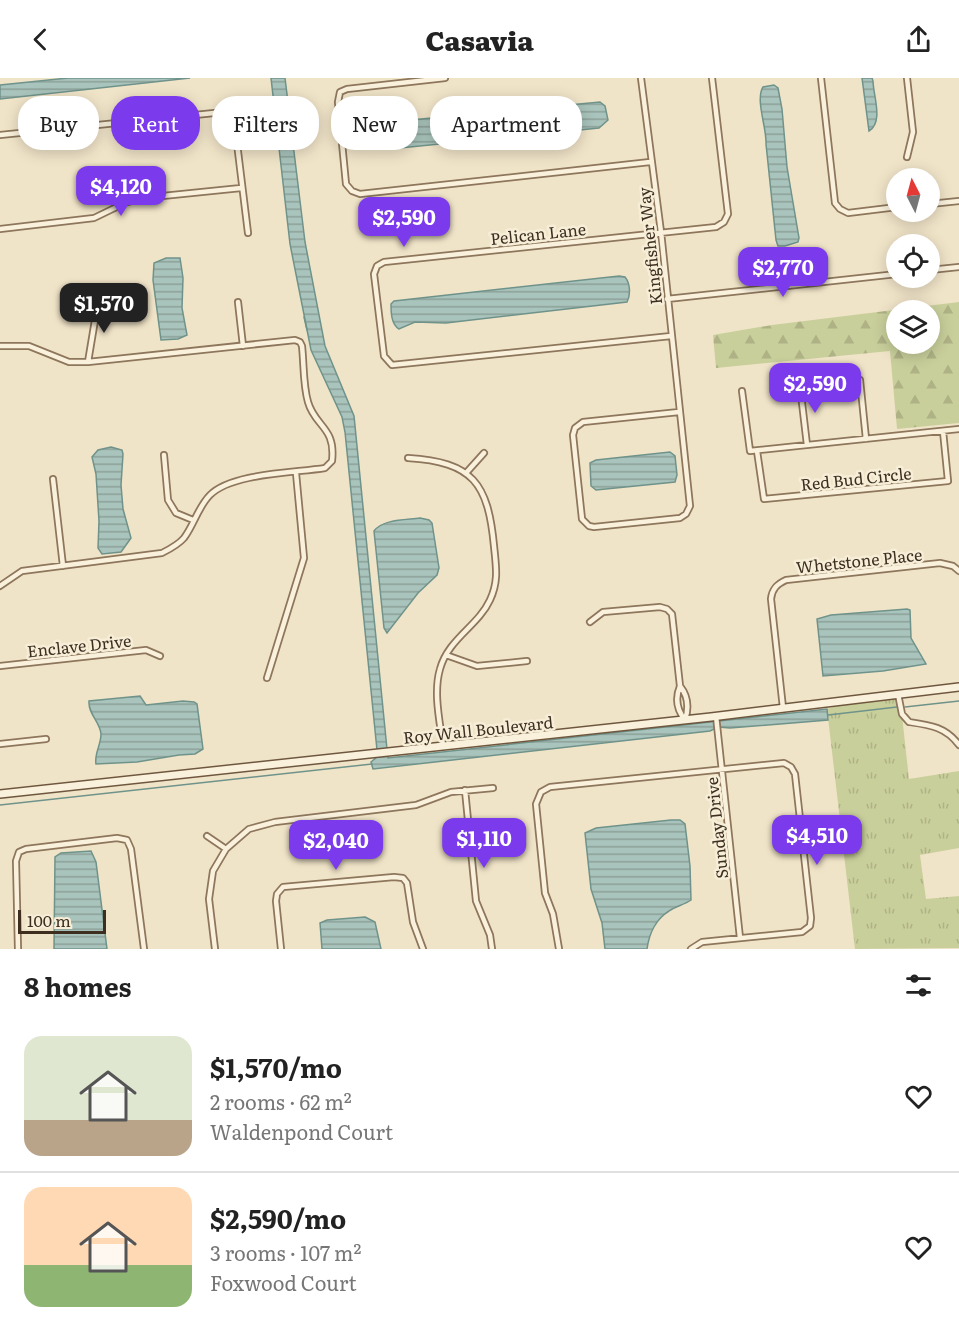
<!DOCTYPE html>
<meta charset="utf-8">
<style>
:root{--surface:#fff;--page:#f2f2f2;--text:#222;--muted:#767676;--line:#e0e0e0;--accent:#7c3aed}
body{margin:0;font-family:Literata,serif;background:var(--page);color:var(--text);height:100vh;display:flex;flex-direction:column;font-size:22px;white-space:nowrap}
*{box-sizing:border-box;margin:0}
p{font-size:20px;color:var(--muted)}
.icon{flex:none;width:33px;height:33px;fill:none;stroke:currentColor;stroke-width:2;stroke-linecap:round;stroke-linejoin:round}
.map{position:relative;height:871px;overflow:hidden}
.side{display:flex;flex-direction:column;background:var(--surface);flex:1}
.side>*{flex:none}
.banner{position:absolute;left:18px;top:18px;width:600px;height:54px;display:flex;gap:12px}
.needle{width:39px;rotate:354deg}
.fabs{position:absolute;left:886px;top:90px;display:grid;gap:12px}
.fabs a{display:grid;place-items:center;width:54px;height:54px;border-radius:50%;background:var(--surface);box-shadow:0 3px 15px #0003;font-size:30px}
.scale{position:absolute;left:18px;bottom:15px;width:88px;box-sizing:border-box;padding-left:6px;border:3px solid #3d2e20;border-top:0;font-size:16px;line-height:21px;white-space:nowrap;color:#3d2e20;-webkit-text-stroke:4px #f7eed8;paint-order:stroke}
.price{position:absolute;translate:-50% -51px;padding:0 14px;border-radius:12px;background:var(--accent);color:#fff;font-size:20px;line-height:39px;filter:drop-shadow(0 2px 3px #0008)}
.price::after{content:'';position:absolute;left:50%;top:36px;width:18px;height:14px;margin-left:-9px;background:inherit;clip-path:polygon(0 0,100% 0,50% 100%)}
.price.active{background:#222;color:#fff}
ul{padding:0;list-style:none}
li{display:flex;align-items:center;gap:18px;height:150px;padding:0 24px}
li+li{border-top:2px solid var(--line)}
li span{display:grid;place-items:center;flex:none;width:168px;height:120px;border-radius:18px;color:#555}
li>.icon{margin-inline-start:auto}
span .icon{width:72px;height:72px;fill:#fffc;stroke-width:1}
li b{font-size:26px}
h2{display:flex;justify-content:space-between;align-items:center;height:72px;padding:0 24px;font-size:26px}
.tag{padding:0 21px;border-radius:24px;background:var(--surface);box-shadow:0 3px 15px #0003;font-size:21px;line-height:54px}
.tag.active{background:var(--accent);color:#fff}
header{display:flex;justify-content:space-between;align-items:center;height:78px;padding:0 24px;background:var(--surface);font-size:27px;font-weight:800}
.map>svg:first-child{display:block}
.grass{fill:url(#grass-tufts)}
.forest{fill:url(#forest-firs);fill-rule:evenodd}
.water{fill:url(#water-rules);stroke:#6f938a;stroke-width:1.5}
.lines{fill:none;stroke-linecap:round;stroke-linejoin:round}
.stream{stroke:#6f938a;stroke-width:1.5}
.street-casing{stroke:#8d765c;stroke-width:8}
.secondary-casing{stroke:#6f573f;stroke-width:10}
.street{stroke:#faf1dc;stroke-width:4.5}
.secondary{stroke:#faf1dc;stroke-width:7}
.labels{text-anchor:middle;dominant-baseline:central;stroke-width:5;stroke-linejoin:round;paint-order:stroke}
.street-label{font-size:16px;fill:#3d2e20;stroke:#f7eed8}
</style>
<header><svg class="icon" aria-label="back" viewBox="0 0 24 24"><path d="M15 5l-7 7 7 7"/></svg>Casavia<svg class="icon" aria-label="share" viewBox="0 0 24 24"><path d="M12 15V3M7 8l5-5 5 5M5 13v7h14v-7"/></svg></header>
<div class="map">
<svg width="959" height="871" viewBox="0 0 959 871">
<defs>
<pattern id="grass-tufts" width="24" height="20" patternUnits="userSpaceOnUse" patternTransform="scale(1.5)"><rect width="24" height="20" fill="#c9cf9b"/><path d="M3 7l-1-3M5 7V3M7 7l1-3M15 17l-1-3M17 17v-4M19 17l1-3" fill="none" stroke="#aeb285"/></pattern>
<pattern id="forest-firs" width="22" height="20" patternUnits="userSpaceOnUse" patternTransform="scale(1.5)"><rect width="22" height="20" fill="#c9cf9b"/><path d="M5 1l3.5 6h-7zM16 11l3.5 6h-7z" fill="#aeb285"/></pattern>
<pattern id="water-rules" width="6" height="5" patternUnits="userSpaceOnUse" patternTransform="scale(1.5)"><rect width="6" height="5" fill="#a9c4bc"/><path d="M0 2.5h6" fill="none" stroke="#8ba098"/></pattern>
</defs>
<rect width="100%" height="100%" fill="#f0e4c8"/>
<path class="grass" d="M900,619L909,701L959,693V770L920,777L926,821L959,818V870L855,871L827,631L843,626Z"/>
<path class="forest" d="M959,224V345L897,351L890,273L716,290L713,257L772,247ZM897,232H930V266H897Z"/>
<path class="water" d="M68,0H190L0,21V7Z
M271,0H285L305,164L325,268L354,338L387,671L377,672L345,354L342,339L311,272L290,166Z
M862,0H872L873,3C873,17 884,44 869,53Z
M774,7L778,10L782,31L787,89L799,160L798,164L785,168H778L776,162L766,66C767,50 755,22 763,9Z
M600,24L605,28L608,42L599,50L390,71L384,60L385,48L390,44Z
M166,180H180L183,200L182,230L187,257L178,261L161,262L153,202L154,185Z
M619,198L625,199C630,205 631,216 627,224L446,245L415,244L399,251C391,246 391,234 391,226L394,223Z
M111,369L122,372L123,376L121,407L123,431L131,460L121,474L102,476L98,470L99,443L96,396L92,379L98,372Z
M670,374L675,378L677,397L675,404L596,412L591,408L590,385L596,382Z
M420,440L429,442L432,445L439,490L437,497L418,515L387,555L384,550L374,453C383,441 406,442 420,440Z
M907,531L910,532L911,560L926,586L883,593L823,598L817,541L831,537Z
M140,618L146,627L183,623L194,624L197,626L203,671L195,676L179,677L137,684L96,686C94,676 101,667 101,656C100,644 88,636 89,623Z
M827,631L828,642L730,650L718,649L710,653L373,691L371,684L377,679L388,678V680Z
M671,742H680L685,746L690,788L691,822C684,827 676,828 669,833C656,841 649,856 647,871H605L602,845L591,811L585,755L596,750Z
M91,773L96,784L107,871H54L55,779L61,775Z
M365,839L375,844L381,871H322L320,845L327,842Z"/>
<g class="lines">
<path class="stream" d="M304,239L307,252
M905,629L959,623
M828,637L897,629
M0,727L372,686"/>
<g class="street-casing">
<path id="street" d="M445,0L347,11L340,14L338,24L346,106L352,113L360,116L650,84
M641,0L661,154L690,428L686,436L680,440L594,449L589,448L582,441L573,357L575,350L583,344L679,334
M821,0L835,125L840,131L848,135L897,129
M907,0L913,54L907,79
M0,57L224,34L230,36L234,41L248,155
M930,126L959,123
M0,151L94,140L127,124L143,120L241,110
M930,192L959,189
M667,221L897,196
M238,224L243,268
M671,258L392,287L384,278L374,196L377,188L384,184L716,149L724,144L728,136L712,0
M0,268H29L69,284H88L295,262L300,264L302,268C304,286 303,307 308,324C315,349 336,349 332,383L325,390C294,395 232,395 210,417C198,429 194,447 184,460C178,467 170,471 162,475L22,493L0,508
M88,284L98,224
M860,302L866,361
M800,308L807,367
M742,313L750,373L959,351
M757,373L764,421L948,403L943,353
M164,377L168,422L176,435L193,442
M408,380C473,384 488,405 494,468C496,488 499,503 490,522C478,548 448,561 440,591C433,615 440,644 443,668
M466,395L484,375
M53,401L63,488
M590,544L603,534L660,529L667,531L672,536L680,608C675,620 677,632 685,642C689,630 688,618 680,608
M446,577L477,588L527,583
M0,588L146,572L160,578
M267,600L304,480L296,395
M898,616L902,636L909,644C930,647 946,649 959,667
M783,630L771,521C772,511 777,506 786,502L940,485L953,488L959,493
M716,638L740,860
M0,666L46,661
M465,712L476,823L490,857L492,871
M207,758L226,771
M18,871L16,783L19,774L26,771L117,760L127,762L131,771L144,871
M215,871L209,821L213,793L226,771L249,751L275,744L416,727L451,714L493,710
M281,871L276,823L277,816L283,809L394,799L403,800L407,805L413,844L423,871
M559,871L553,836L545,815L536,726L541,714L550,709L784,685L791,689L795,696L811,840L810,848L802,854L702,864L691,871"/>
</g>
<g class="secondary-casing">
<path id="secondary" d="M0,716L711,639L959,609"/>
</g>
<use href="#street" class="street"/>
<use href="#secondary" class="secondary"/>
</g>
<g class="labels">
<g class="street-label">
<text transform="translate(538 155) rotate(-6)">Pelican Lane</text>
<text transform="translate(649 168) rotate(-96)">Kingfisher Way</text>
<text transform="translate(856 400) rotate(-6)">Red Bud Circle</text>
<text transform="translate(859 482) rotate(-6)">Whetstone Place</text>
<text transform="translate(79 567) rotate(-6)">Enclave Drive</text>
<text transform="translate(478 651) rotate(-6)">Roy Wall Boulevard</text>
<text transform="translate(716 750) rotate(-96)">Sunday Drive</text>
</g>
</g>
</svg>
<div class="fabs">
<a><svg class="needle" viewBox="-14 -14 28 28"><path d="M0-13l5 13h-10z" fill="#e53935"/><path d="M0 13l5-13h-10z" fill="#767676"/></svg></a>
<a><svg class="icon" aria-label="locate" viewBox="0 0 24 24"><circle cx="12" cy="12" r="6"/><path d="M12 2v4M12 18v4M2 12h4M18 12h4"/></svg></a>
<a><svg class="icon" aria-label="layers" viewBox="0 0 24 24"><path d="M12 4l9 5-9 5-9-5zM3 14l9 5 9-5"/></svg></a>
</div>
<div class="scale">100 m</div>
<b class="price" style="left:121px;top:139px">$4,120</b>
<b class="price" style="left:404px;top:170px">$2,590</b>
<b class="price" style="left:783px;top:220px">$2,770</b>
<b class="price active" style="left:104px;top:256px">$1,570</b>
<b class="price" style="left:815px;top:336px">$2,590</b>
<b class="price" style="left:817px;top:788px">$4,510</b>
<b class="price" style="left:484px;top:791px">$1,110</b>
<b class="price" style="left:336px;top:793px">$2,040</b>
<div class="banner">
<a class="tag">Buy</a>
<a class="tag active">Rent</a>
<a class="tag">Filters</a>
<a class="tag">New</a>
<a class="tag">Apartment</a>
</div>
</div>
<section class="side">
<h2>8 homes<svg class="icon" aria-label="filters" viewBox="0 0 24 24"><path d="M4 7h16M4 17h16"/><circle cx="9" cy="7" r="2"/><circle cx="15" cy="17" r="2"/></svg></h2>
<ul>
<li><span style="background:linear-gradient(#dfe7d0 70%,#b9a48a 0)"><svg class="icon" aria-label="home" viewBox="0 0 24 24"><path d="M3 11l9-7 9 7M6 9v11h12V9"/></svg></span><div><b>$1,570/mo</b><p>2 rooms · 62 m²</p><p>Waldenpond Court</p></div><svg class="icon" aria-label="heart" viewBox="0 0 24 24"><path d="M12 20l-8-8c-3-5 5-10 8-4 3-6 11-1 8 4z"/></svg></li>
<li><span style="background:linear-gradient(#ffd9b3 65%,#8fb573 0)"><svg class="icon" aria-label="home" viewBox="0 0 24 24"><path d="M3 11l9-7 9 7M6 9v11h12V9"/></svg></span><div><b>$2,590/mo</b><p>3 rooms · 107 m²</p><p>Foxwood Court</p></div><svg class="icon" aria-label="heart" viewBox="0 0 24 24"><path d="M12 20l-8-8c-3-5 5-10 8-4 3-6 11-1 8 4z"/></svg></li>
</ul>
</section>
